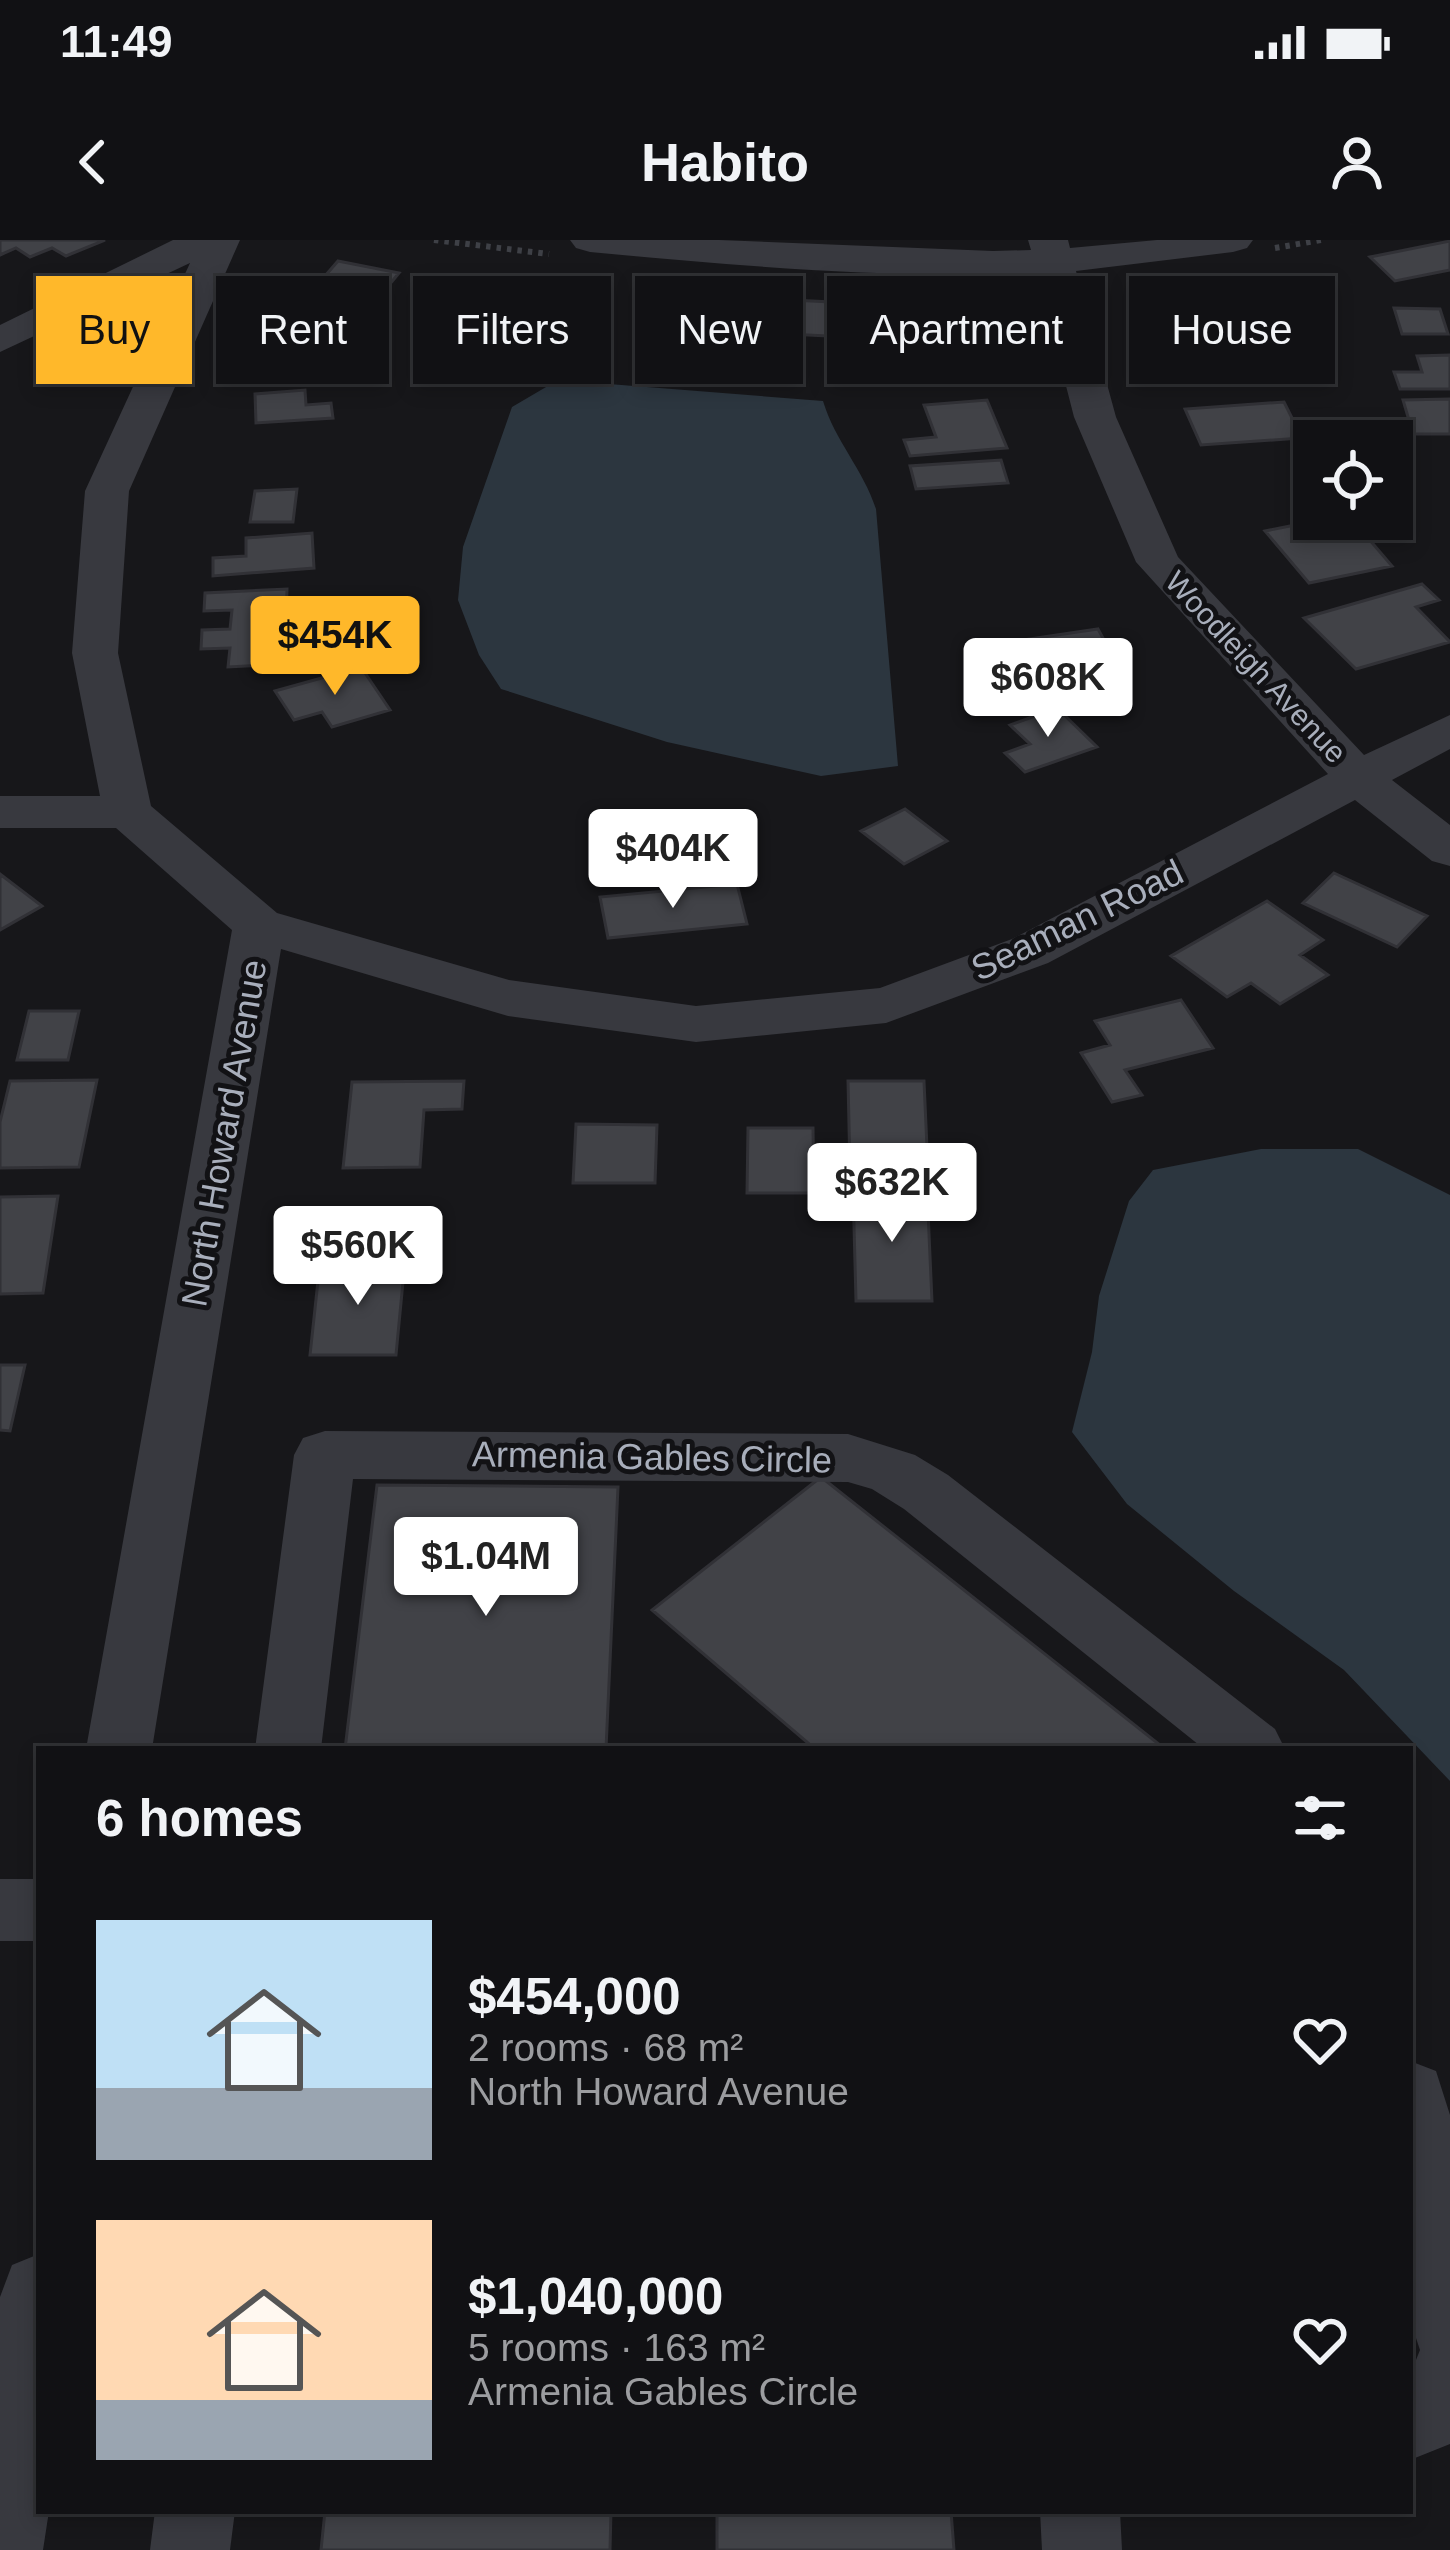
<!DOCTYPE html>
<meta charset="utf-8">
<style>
:root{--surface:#111114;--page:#1e1f22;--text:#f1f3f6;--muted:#9c9da0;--line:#303134;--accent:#ffb82a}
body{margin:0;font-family:Arial,sans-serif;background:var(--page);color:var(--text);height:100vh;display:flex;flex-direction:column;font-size:45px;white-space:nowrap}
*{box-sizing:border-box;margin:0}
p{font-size:39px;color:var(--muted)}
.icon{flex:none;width:66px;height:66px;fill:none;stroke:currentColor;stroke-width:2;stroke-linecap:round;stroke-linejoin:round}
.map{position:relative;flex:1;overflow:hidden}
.sheet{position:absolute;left:36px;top:1506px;width:1377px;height:768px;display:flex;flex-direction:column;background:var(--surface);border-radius:0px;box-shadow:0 6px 18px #0003,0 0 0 3px var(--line)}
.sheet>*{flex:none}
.top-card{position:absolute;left:36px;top:36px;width:1380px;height:108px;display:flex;gap:24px}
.controls{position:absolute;left:1293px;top:180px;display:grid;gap:24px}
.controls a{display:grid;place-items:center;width:120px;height:120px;border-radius:0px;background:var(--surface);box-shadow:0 6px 18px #0003,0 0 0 3px var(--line);font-size:60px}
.price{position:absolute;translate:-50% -102px;padding:0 27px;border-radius:12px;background:#fff;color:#222;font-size:39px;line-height:78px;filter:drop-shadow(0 3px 6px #0008)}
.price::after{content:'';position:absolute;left:50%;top:72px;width:36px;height:27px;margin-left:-18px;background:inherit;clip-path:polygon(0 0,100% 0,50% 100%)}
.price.current{background:var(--accent);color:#111}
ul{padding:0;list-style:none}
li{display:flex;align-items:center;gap:36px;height:300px;padding:0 60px}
li span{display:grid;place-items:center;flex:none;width:336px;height:240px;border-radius:0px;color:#555}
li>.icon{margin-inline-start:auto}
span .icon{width:144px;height:144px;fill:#fffc;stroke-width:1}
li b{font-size:51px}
h2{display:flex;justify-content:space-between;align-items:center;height:144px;padding:0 60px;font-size:51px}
.pill{padding:0 42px;border-radius:0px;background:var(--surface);box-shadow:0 6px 18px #0003,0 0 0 3px var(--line);font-size:42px;line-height:108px}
.pill.current{background:var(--accent);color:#111}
.status{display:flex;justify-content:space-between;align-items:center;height:84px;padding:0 60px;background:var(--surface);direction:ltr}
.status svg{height:33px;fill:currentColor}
header{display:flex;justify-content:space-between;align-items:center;height:156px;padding:0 60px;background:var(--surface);font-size:54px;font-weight:700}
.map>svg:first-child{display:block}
.water{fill:#2c363f}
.building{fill:#414247;stroke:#313136;stroke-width:3}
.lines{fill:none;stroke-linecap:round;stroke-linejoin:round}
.path{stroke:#3e4046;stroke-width:6;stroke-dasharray:4.5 6;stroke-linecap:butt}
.minor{fill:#38393f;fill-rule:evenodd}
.labels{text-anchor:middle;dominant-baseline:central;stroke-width:10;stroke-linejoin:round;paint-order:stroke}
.far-street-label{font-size:30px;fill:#a8aebb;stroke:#121215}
.street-label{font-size:36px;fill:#a8aebb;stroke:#121215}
</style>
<div class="status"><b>11:49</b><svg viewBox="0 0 49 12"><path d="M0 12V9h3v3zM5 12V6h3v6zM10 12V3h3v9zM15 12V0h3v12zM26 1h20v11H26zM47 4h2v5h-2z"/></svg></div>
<header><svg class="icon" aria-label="back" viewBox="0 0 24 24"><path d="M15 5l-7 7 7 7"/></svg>Habito<svg class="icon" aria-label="person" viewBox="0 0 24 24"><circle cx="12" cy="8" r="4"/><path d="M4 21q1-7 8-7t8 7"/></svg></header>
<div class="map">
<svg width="1450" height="2310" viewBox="0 0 1450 2310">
<rect width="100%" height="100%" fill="#17171a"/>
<path class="water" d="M558,140L823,161C835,201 863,229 876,269L898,526L821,536L667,502L501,449L479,415L458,360L463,307L512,167Z
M1261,909H1358L1450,955V1541L1344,1430L1234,1351L1127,1264L1072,1192L1092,1112L1099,1056L1129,961L1153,930Z"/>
<path class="building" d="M0,0H105L66,16L52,8L30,17L16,8L0,15Z
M1450,1V30L1395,41L1370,17Z
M338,21L399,33L380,56L318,44Z
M1232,49L1283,96L1233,109L1183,61Z
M486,55L574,66L559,93L500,86L508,72L478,69Z
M753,58L831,62L827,96L748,92Z
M709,64L731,65L722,104L678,101L684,75L706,77Z
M1394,68L1440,69L1448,94H1402Z
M939,84L942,95L972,94L975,104L914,107L908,86Z
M1450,115V149H1400L1394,132H1422L1417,116Z
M305,150L306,165L331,163L333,178L256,183L255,154Z
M1450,159V194H1413L1403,160Z
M987,160L1007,208L910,216L904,200L936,197L924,165Z
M1284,162L1302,198L1201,205L1185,169Z
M1001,220L1008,243L916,249L910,226Z
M297,249L293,282H250L255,251Z
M1320,280L1335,297L1362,291L1392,326L1309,343L1265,291Z
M312,293L314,328L213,336V318L246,316V298Z
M1422,344L1439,360L1416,367L1450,402L1356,429L1304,378Z
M287,349L285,424L228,427L230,408L201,409L202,390L230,389L232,370L204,371L205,353Z
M373,383L388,406L342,419L327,395Z
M1098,389L1126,440L1066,449L1057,431L1027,436L1009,402Z
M361,427L390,470L332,487L322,472L294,480L275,451Z
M1057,468L1097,507L1025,532L1005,513L1030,504L1010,485Z
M905,569L947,601L904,624L861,591Z
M1334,633L1427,676L1397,707L1303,663Z
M0,634L42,666L0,690Z
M737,644L747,684L608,698L600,657Z
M1267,661L1323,700L1300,715L1328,735L1280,764L1251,743L1227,757L1171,716Z
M1181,760L1213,808L1125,830L1142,855L1112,862L1081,813L1110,805L1095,781Z
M29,771H79L68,820H17Z
M97,840L79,927L0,928V882L10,841Z
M464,841L462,869L424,870L420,927L343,928L352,842Z
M848,841H924L928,930H850Z
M576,884L657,885L655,943H573Z
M748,888H813L814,953H747Z
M853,949H927L932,1061H856Z
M58,956L43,1053L0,1054V957Z
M405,1021L396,1115H310L320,1022Z
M0,1125H25L10,1191L0,1190Z
M821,1237L1165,1509H815L652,1370Z
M377,1245L618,1247L606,1509H345Z
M325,2271H611L610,2310H321Z
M717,2271H951L954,2310H717Z"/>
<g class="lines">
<path class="path" d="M434,0L549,14
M1275,8L1321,0"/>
<path class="minor" d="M173,0H240L129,251L118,413L151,566L277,673L509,740L696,766L880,748L1012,699L1328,534L1136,322L1074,177L1037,33C887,39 739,26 590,12L576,8L570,0H719L993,11L1031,10L1028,0H1068L1070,8L1157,0H1253L1247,8L1233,12L1076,31L1116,177L1178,317L1364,515L1450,475V509L1392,540L1450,585V626L1432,621L1355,560L1048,723L886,783L696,802L508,776L281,709L152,1509H86L232,690L116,588H0V556H100L72,413L85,251L190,23L0,112V85Z
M325,1191L848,1194L915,1215L948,1235L1275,1489L1285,1509H1204L904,1269L872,1249L848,1242L353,1239L321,1509H255L294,1215L303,1198Z
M0,1639H39V1701H0Z
M1410,1821L1436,1831L1450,1875V2204L1410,2220V2135L1420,2110L1410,2080Z
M39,2014V2271H49L43,2310H0V2057L12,2025Z
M155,2271H235L230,2310H150Z
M1040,2271H1120L1122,2310H1042Z"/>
</g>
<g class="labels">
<g class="far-street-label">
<text transform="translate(1256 427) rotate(47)">Woodleigh Avenue</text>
</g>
<g class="street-label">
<text transform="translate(1077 680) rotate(-26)">Seaman Road</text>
<text transform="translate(224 893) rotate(-80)">North Howard Avenue</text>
<text transform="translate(652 1217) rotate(1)">Armenia Gables Circle</text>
</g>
</g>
</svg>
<div class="controls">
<a><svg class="icon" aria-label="locate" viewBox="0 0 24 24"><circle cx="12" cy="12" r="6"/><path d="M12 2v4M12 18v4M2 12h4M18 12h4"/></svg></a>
</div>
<b class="price current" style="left:335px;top:458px">$454K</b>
<b class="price" style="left:1048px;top:500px">$608K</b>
<b class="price" style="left:673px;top:671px">$404K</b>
<b class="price" style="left:892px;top:1005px">$632K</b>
<b class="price" style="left:358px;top:1068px">$560K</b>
<b class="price" style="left:486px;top:1379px">$1.04M</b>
<div class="top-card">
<a class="pill current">Buy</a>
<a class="pill">Rent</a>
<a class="pill">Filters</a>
<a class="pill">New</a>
<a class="pill">Apartment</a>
<a class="pill">House</a>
</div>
<section class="sheet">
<h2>6 homes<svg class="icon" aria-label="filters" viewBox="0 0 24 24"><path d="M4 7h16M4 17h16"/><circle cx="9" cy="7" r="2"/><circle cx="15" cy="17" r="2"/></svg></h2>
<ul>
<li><span style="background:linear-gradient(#bfe0f5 70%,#9aa5b1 0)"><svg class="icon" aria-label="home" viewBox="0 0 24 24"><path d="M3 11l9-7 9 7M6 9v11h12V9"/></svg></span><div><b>$454,000</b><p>2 rooms · 68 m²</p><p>North Howard Avenue</p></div><svg class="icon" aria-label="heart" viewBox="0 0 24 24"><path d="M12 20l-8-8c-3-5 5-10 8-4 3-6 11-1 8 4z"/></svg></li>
<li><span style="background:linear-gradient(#ffd9b3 75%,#9aa5b1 0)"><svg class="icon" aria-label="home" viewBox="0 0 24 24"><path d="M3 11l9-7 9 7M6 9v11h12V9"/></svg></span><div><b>$1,040,000</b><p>5 rooms · 163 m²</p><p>Armenia Gables Circle</p></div><svg class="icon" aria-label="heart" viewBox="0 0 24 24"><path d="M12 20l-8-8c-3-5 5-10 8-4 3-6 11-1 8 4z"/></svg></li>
</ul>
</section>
</div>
